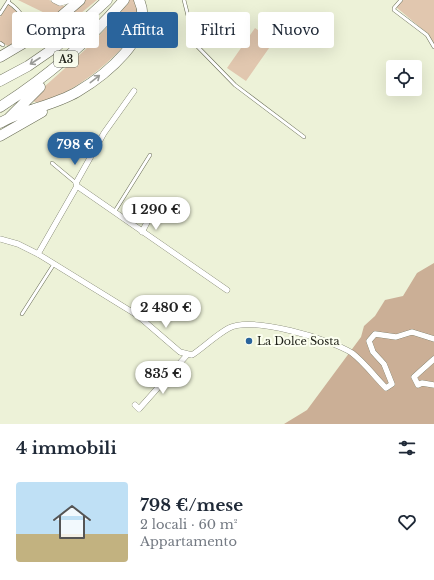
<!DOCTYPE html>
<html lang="it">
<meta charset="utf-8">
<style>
:root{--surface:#fff;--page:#f2f2f3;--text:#1f2937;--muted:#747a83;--accent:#2a649c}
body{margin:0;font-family:"Libre Baskerville",serif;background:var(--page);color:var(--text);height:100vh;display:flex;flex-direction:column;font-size:15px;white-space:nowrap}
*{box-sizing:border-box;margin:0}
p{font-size:13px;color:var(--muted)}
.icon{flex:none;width:22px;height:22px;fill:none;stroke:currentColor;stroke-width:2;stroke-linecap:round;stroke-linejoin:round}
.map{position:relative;height:424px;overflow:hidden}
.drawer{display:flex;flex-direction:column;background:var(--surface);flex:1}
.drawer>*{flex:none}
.top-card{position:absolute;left:12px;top:12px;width:410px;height:36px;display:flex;gap:8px}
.tools{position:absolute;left:386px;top:60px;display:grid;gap:8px}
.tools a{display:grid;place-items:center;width:36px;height:36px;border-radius:4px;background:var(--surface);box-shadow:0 4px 16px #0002;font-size:20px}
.price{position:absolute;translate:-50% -34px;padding:0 9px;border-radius:14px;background:#fff;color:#222;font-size:13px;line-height:26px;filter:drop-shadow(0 1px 2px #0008)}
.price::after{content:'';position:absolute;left:50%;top:24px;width:12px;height:9px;margin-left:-6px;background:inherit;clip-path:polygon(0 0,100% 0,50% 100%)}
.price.on{background:var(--accent);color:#fff}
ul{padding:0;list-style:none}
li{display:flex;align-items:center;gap:12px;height:100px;padding:0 16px}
li span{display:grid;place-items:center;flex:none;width:112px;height:80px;border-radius:4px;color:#555}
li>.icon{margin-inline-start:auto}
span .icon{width:48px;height:48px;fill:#fffc;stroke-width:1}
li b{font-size:17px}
h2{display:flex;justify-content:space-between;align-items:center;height:48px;padding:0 16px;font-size:17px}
.tag{padding:0 14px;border-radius:4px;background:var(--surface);box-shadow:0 4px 16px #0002;font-size:14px;line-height:36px}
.tag.on{background:var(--accent);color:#fff}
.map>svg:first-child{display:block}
.green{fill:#e1c7af}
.forest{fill:#cbaf96}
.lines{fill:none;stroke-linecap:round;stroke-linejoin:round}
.service-casing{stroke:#686c55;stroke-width:4}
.minor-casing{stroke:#686c55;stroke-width:6}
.motorway-casing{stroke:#686c55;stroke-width:11}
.service{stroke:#fff;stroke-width:3}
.minor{stroke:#fff;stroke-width:5.5}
.motorway{stroke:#fff;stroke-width:10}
.oneway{stroke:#9b9c98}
.poi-dot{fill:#2a649c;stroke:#fbfeef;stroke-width:1.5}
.labels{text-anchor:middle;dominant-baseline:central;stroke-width:4;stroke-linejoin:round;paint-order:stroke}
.shield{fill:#fbfeef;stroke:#62655a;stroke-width:1}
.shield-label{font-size:10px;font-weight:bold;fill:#21231a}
.poi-label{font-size:11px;fill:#21231a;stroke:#fbfeef;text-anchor:start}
</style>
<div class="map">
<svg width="434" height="424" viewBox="0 0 434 424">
<rect width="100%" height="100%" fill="#edf2d8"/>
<path class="green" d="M18,0H49L67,7L55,18Z
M85,0H97L70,22L47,36Z
M129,0H135C139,9 139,18 136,27C130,50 59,106 35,102L32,100L37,93C70,64 103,36 129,0Z
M403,0H434V44L428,34L396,7Z
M8,4C26,18 33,35 8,46L0,42V17Z
M32,13L45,21L46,19L52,22L22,41C27,31 26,23 32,13Z
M255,28L274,41L246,81L227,68Z"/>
<path class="forest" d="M434,263V424H284L307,410L361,337L364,326L375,316L385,300L403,296L417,273Z"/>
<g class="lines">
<g class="service-casing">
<path id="service" d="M184,0L195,44L235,85L304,137
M401,0L394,8V10L427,35L434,47
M8,2C20,10 33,25 21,40
M0,14L9,0
M0,43L3,45
M52,163L76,183
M115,211L150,155
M22,314L54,264"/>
</g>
<g class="minor-casing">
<path id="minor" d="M54,0L60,3L70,0
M77,186L227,290
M142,232L155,207
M0,239L18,244L38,254L137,315L180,352L192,355C204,347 216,335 229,328C252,316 330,339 352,353C364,362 375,377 386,388L392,384L384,364L373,352L369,341L375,334L396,337L412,332L434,339
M38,254L77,186L76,183L104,133L134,91
M434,359L414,377L418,385L422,383L434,385
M135,405L139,409L187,355"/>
</g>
<g class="motorway-casing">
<path id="motorway" d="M0,57L44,31L80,0
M0,81L28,66L57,46L107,0
M0,107C47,77 88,42 124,0
M9,118L40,87
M0,123C22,110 53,106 77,92C104,76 156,36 139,0
M0,136L42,112"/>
</g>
<use href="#service" class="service"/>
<use href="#minor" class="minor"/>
<use href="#motorway" class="motorway"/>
</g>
<defs><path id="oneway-shaft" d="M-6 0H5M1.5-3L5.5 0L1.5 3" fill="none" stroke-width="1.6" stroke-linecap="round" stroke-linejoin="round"/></defs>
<g class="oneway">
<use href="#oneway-shaft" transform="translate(35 61) rotate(147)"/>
<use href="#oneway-shaft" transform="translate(95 79) rotate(-38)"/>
</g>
<circle class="poi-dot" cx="249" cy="341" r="4"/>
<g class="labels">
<rect class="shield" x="54" y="51" width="24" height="16" rx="3"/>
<g class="shield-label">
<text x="66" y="59">A3</text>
</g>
<g class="poi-label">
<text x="257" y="341">La Dolce Sosta</text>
</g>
</g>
</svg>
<div class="tools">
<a><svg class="icon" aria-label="locate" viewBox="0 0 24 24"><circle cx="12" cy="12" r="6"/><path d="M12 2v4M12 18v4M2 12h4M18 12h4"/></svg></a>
</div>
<b class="price on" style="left:75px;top:166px">798 €</b>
<b class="price" style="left:156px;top:231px">1 290 €</b>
<b class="price" style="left:166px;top:329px">2 480 €</b>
<b class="price" style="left:163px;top:395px">835 €</b>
<div class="top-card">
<a class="tag">Compra</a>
<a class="tag on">Affitta</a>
<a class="tag">Filtri</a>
<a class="tag">Nuovo</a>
</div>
</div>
<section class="drawer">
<h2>4 immobili<svg class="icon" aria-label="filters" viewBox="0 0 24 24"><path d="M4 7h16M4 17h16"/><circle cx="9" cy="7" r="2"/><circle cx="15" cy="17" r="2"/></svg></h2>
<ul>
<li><span style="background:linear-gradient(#bfe0f5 65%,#c2b280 0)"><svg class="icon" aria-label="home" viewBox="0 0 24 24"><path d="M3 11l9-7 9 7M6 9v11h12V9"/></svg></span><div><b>798 €/mese</b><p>2 locali · 60 m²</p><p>Appartamento</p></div><svg class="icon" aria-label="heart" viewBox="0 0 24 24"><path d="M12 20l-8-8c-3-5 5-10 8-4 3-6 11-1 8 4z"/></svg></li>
</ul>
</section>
